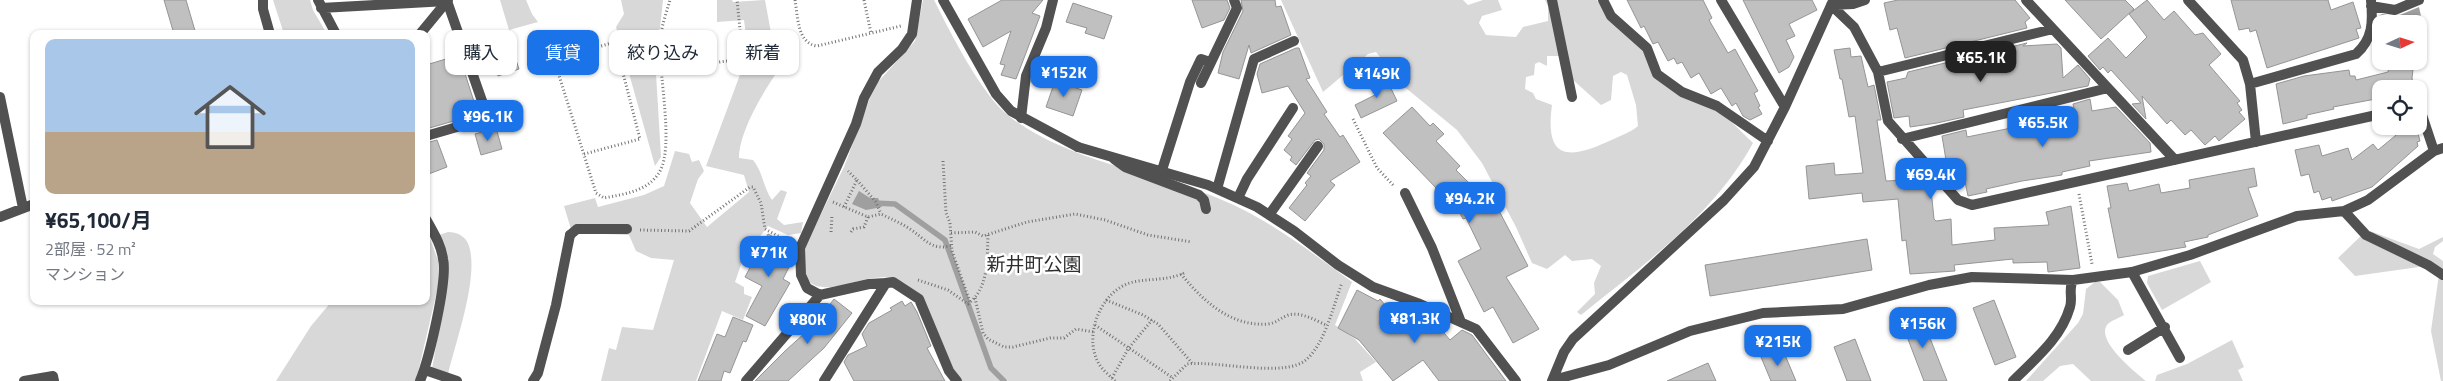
<!DOCTYPE html>
<html lang="ja">
<meta charset="utf-8">
<style>
:root{--surface:#fff;--page:#f2f2f3;--text:#1f2937;--muted:#747a83;--line:#e0e1e3;--accent:#1a73e8}
body{margin:0;font-family:"Titillium Web","Noto Sans JP",sans-serif;background:var(--page);color:var(--text);height:100vh;display:flex;flex-direction:column;font-size:19px;white-space:nowrap}
*{box-sizing:border-box;margin:0}
p{font-size:16px;color:var(--muted)}
.icon{flex:none;width:28px;height:28px;fill:none;stroke:currentColor;stroke-width:2;stroke-linecap:round;stroke-linejoin:round}
.map{position:relative;flex:1;overflow:hidden}
.side{position:absolute;left:30px;top:30px;width:400px;height:275px;display:flex;flex-direction:column;background:var(--surface);border-radius:10px;box-shadow:0 1px 4px #0004}
.side>*{flex:none}
.guide{position:absolute;left:445px;top:30px;width:475px;height:45px;display:flex;gap:10px}
.needle{width:32px;rotate:86deg}
.fabs{position:absolute;left:2372px;top:15px;display:grid;gap:10px}
.fabs a{display:grid;place-items:center;width:55px;height:55px;border-radius:10px;background:var(--surface);box-shadow:0 1px 4px #0004;font-size:25px}
.price{position:absolute;translate:-50% -42px;padding:0 11px;border-radius:10px;background:var(--accent);color:#fff;font-size:16px;line-height:32px;filter:drop-shadow(0 1px 2px #0008)}
.price::after{content:'';position:absolute;left:50%;top:30px;width:15px;height:11px;margin-left:-8px;background:inherit;clip-path:polygon(0 0,100% 0,50% 100%)}
.price.on{background:#222;color:#fff}
ul{padding:0;list-style:none}
li{display:grid;align-content:center;gap:10px;height:265px;padding:0 15px}
li+li{border-top:1px solid var(--line)}
li span{display:grid;place-items:center;height:155px;border-radius:10px;color:#555}
li>.icon{margin-inline-start:auto}
span .icon{width:90px;height:90px;fill:#fffc;stroke-width:1}
li b{font-size:21px}
.chip{padding:0 18px;border-radius:10px;background:var(--surface);box-shadow:0 1px 4px #0004;font-size:18px;line-height:45px}
.chip.on{background:var(--accent);color:#fff}
.map>svg:first-child{display:block}
.green{fill:#d8d8d8;fill-rule:evenodd}
.water{fill:#9f9f9f}
.lines{fill:none;stroke-linecap:round;stroke-linejoin:round}
.stream{stroke:#9f9f9f;stroke-width:5.5}
.building{fill:#c0c0c0;stroke:#959595}
.path{stroke:#737373;stroke-width:3;stroke-dasharray:1 2.5;stroke-linecap:butt}
.lane{stroke:#515151;stroke-width:10}
.street{stroke:#515151;stroke-width:10}
.labels{text-anchor:middle;dominant-baseline:central;stroke-width:5;stroke-linejoin:round;paint-order:stroke}
.park-label{font-size:19px;fill:#2f2f2f;stroke:#fff}
</style>
<div class="map">
<svg width="2443" height="381" viewBox="0 0 2443 381">
<rect width="100%" height="100%" fill="#fff"/>
<path class="green" d="M273,0H310L313,10L327,34H284Z
M500,0H526L532,14L538,22L509,30Z
M621,0H663L660,28L654,40L661,157L655,166L616,27L624,14Z
M717,0H732L733,2L765,0L778,71C763,92 739,132 739,158L753,160C763,172 763,187 772,200L781,190L787,192L777,219L784,225L803,222L801,233L788,235L768,226L743,259L735,282L744,287V294L752,297L743,320L722,311L696,381H601L609,348L616,350L622,327L653,330L674,260L651,258L636,251L629,235L579,233L573,236L564,206L595,198L598,207L644,195L664,186L675,151L689,154L692,162L699,160L704,171L698,179L690,203L707,227L749,192L744,175L706,166L741,72L750,66L744,20L717,22Z
M923,0H934C950,32 982,96 1010,117C1069,161 1143,170 1210,195C1263,215 1307,249 1352,282L1335,325L1355,339L1376,362L1360,372L1363,381H959C941,356 937,323 921,298C917,292 901,282 893,279C863,267 794,322 805,247L844,167L870,98L878,82L915,41Z
M1281,0H1463L1468,5L1483,0H1498L1502,10L1482,16L1479,23L1486,35L1516,37L1523,27L1548,21V6L1545,0H1597L1605,13L1642,49L1654,76L1717,108L1753,143C1714,215 1643,265 1581,315L1577,312L1595,294L1594,283L1601,266L1592,259L1572,261L1565,255L1547,269L1532,263L1516,227L1482,163L1457,130L1401,84L1376,52L1368,54L1323,92ZM1547,56H1565L1573,80L1601,105L1611,100L1613,76L1621,72L1627,75L1636,105L1638,126C1630,133 1617,137 1607,142C1565,161 1545,157 1552,105L1536,99L1533,93L1525,89L1526,77L1534,75L1535,64L1539,62L1547,66Z
M426,228L438,260L439,282L416,381H276L311,326L332,301H426Z
M2370,231L2419,249L2443,237V241L2435,247L2433,254L2443,261V273L2394,248Z
M448,232C457,232 466,236 469,246C479,277 456,341 448,374L432,369L448,278L439,235Z
M2363,234L2426,266L2355,276L2338,258Z
M2200,261L2211,282L2162,310L2147,283L2148,276Z
M2439,274L2443,278V381H2441L2431,331Z
M2095,282H2100L2118,300L2124,315C2119,318 2110,321 2107,325C2096,341 2135,372 2146,381H2091L2073,364L2060,366L2043,381H2026L2078,323L2083,314L2086,289Z
M2232,340L2244,367L2238,370L2243,381H2155L2157,375L2187,364Z"/>
<path class="water" d="M2419,7L2425,34L2419,33V24L2377,26V17L2382,14L2395,17Z
M859,191L870,198H878L882,207L866,210L852,204Z"/>
<g class="lines">
<path class="stream" d="M874,203L895,204L945,240L991,368L1004,381"/>
</g>
<path class="building" d="M164,0H186L196,34H174Z
M1002,0H1043L1032,13L1040,16L1016,79L1001,75L1005,65L1000,64L1011,31L983,47L968,19Z
M1192,0H1227L1230,8L1224,20L1202,28Z
M1241,0H1275L1276,7L1281,6L1291,35L1251,53L1249,45L1239,79L1218,73L1223,52L1243,11Z
M1627,0H1703L1712,18L1709,20L1728,53L1735,49L1758,91L1754,93L1760,106L1758,107L1762,114L1750,120L1743,116L1736,103L1732,106L1721,88L1711,94L1699,73L1691,78L1682,62L1677,64L1674,58L1668,61L1658,42L1653,44L1644,26L1641,28Z
M1743,0H1812L1817,10L1789,24L1795,36L1786,40L1794,57L1789,67L1779,73Z
M1898,0H2015L2030,18L2025,22L2027,28L1905,58L1897,28L1890,30L1884,3Z
M2065,0H2125L2134,9L2101,39Z
M2147,0L2164,20L2174,11L2195,35L2203,33L2221,54L2209,65L2240,101L2237,103L2242,110L2239,112L2245,119L2219,141L2215,136L2205,145L2191,130L2185,135L2171,120L2167,124L2142,96L2146,119L2132,104L2141,103L2111,70L2108,73L2103,67L2100,70L2088,56L2108,38L2126,58L2147,37L2129,14Z
M2231,0H2328L2331,10L2353,2L2361,28L2356,29L2359,38L2267,68L2256,30L2250,32L2249,28L2239,30Z
M1073,3L1112,16L1104,39L1085,33L1087,28L1066,22Z
M510,42L519,69L498,76L490,49Z
M2027,43L2023,46L2057,44L2061,48L2063,78L2078,65L2090,79L2088,86L1963,110L1964,117L1937,123L1910,127L1909,116L1894,118L1887,82L1906,78L1908,72Z
M1296,48H1299L1310,78L1306,79L1327,112L1324,114L1340,137L1343,135L1360,162L1330,181L1335,185L1305,221L1289,208L1307,185L1305,183L1311,176L1307,173L1324,150V144L1319,139L1315,140L1296,165L1290,160L1292,157L1284,150L1292,139L1288,136L1305,113L1288,86L1262,93L1257,74L1260,64Z
M1850,48L1851,57L1861,56L1868,87L1874,85L1881,120H1877L1886,181L1930,179L1934,219L1936,221L1951,219L1952,245L1995,240L1994,228L2049,225L2046,212L2071,206L2080,268L2048,272L2047,262L2013,263V259L1954,265L1955,271L1910,274L1906,240L1902,241L1898,199L1863,202L1862,193L1809,199L1806,166L1834,163L1835,175L1863,173L1855,116L1849,117L1842,79H1840L1834,50Z
M459,55L478,114L426,129V65Z
M2390,61H2414L2412,78L2414,89H2381V98L2333,107L2334,109L2307,115V118L2283,124L2276,84L2304,76L2349,70L2350,76H2355L2356,80L2388,72Z
M1386,78L1397,101L1361,118L1355,105L1377,94L1373,85Z
M1055,81L1082,90L1073,116L1046,107Z
M2090,99L2092,111L2116,107L2150,143L2151,152L2089,161L2090,166L2062,172V175L2022,181L1986,189L1987,192L1968,196L1961,163L1947,166L1942,136L1966,130L1967,137L2075,115L2073,104Z
M1412,107L1430,126L1433,123L1444,134L1436,141L1460,166L1456,170L1475,189L1485,184L1528,266L1506,277L1539,329L1513,343L1493,307L1484,312L1458,261L1481,249L1466,218L1463,219L1446,186L1440,192L1383,133Z
M2407,126H2416L2420,141L2417,142L2418,146L2372,187L2332,201L2331,197L2322,200L2319,191L2314,193L2309,174L2301,176L2295,150L2319,145L2322,156L2348,148L2352,160L2373,144L2378,150Z
M496,128L502,149L481,155L475,134Z
M437,140L447,167L426,175V143Z
M2254,168L2257,186L2248,188L2258,216L2208,235V237L2184,242L2186,247L2118,258L2108,208H2111L2107,186L2127,183L2129,191L2159,184L2161,193L2190,188L2189,180Z
M768,234L789,245L784,255L793,259L783,279L790,283L765,326L746,316L762,286L745,277Z
M1867,239L1872,270L1710,296L1705,265Z
M1357,290L1378,301L1380,299L1396,318L1407,309L1423,328L1432,319L1450,340L1462,330L1472,335L1506,381H1439L1423,360L1393,381L1359,340L1338,328Z
M834,299L852,313L824,348L788,381H755L785,351L806,332L808,333Z
M1994,300L2016,357L1995,365L1973,308Z
M902,301L905,306L911,302L917,312L931,346L927,348L945,381H854L844,362L848,355L867,346L862,334L869,323L892,310L890,308Z
M1920,313L1947,381H1924L1901,321Z
M733,317L753,325L746,342L743,341L730,373L724,371L721,381H698L717,334L725,337Z
M1855,339L1871,381H1847L1834,347Z
M1782,348L1796,381H1771L1761,357Z
M1708,363L1716,381H1667Z"/>
<g class="lines">
<path class="path" d="M795,0C798,17 797,43 817,46L901,26
M864,0L871,33
M688,66L743,59L737,0
M1353,119L1377,168L1394,186
M584,154L640,139L615,42L577,53L557,69L596,193L604,198C625,194 649,191 660,171C674,146 659,75 660,45C660,30 666,14 670,0
M943,161L946,213L950,223L952,251L970,302
M857,180L876,202L881,214
M2079,194L2092,264
M833,202L868,217L881,214C891,219 901,223 910,229C925,239 933,252 952,245
M844,207L857,180L848,171
M640,230L689,231L750,187H753L761,203L765,229L789,242
M831,232L832,215
M851,232L853,229L864,227L868,217
M951,233L975,232L983,236L1027,222L1075,214L1105,220L1148,235L1192,242
M1181,274C1203,301 1231,327 1268,324C1276,323 1279,319 1286,316C1298,310 1315,320 1326,325
M918,280L948,290L968,304C989,288 987,259 988,235
M975,298L983,333L988,339L1004,347H1013L1050,338H1064L1076,329L1094,332
M1106,300L1143,315L1158,324L1192,363
M1095,325L1173,378
M1112,378L1128,349L1152,320
M1115,381C1111,377 1105,372 1101,367C1081,339 1100,290 1133,282C1152,278 1169,281 1186,272
M1170,381L1187,364C1216,360 1286,379 1307,359C1326,341 1333,306 1342,283"/>
<path class="lane" d="M1552,0L1572,97
M420,34L448,0
M1201,83L1237,8L1234,0
M1021,118L1026,76L1046,28L1053,0
M1078,147L1208,185L1257,207L1294,231L1338,265L1373,287L1420,304L1476,329L1516,381
M1162,170L1190,82L1201,59L1210,62
M1217,189L1254,59L1294,41
M1405,193L1432,248L1461,322
M1238,198L1247,179L1293,108
M1269,215L1318,146
M570,235L577,229H627
M2132,272L2180,358
M886,283L893,282L919,299L949,371L957,381
M2128,350L2165,327"/>
<path class="street" d="M263,0V9L270,34
M318,0L336,34
M943,0L996,94L1011,111L1078,147
M1603,0L1611,16L1647,48L1657,74L1682,92L1717,106L1768,141
M1721,0L1785,107
M2026,0L2175,160
M2188,0L2243,60L2250,84L2256,142
M1831,5L1854,27L1878,72L1888,121L1958,200L1972,205L2381,114
M1831,5L1853,4L1865,0
M2371,6L2395,10L2419,0
M321,8L447,1L488,118L426,136
M1878,72L2053,29
M2250,84L2356,54C2373,39 2373,22 2371,0
M0,97L23,208
M2419,106L2434,151
M1902,139L2108,88
M1114,159L1125,167L1199,195L1204,200L1206,209
M2344,211L2366,235L2428,265L2443,275
M0,217L34,204
M886,283L869,284L820,295L807,288L801,275L800,248L856,124L864,98L878,72L902,49L912,34L917,0
M425,370L457,381
M1553,380L1609,365L1690,331L1763,313L1843,309L1929,285L1972,277L2073,280L2132,272L2190,255L2297,216L2344,211L2368,200L2434,151L2443,148
M24,381L53,376L54,381
M420,381C429,359 448,280 443,259C441,244 433,232 426,219
M533,381L538,373L556,305L570,235
M746,381L820,295
M824,381L886,283
M1552,381L1564,352L1573,339L1724,200L1754,167L1785,107L1833,1
M2013,381C2036,358 2061,338 2070,307C2073,298 2068,289 2073,280"/>
</g>
<g class="labels">
<g class="park-label">
<text x="1034" y="263">新井町公園</text>
</g>
</g>
</svg>
<div class="fabs">
<a><svg class="needle" viewBox="-14 -14 28 28"><path d="M0-13l5 13h-10z" fill="#e53935"/><path d="M0 13l5-13h-10z" fill="#747a83"/></svg></a>
<a><svg class="icon" aria-label="locate" viewBox="0 0 24 24"><circle cx="12" cy="12" r="6"/><path d="M12 2v4M12 18v4M2 12h4M18 12h4"/></svg></a>
</div>
<b class="price on" style="left:1981px;top:83px">¥65.1K</b>
<b class="price" style="left:1064px;top:98px">¥152K</b>
<b class="price" style="left:1377px;top:99px">¥149K</b>
<b class="price" style="left:488px;top:142px">¥96.1K</b>
<b class="price" style="left:2043px;top:148px">¥65.5K</b>
<b class="price" style="left:1931px;top:200px">¥69.4K</b>
<b class="price" style="left:1470px;top:224px">¥94.2K</b>
<b class="price" style="left:769px;top:278px">¥71K</b>
<b class="price" style="left:1415px;top:344px">¥81.3K</b>
<b class="price" style="left:808px;top:345px">¥80K</b>
<b class="price" style="left:1923px;top:349px">¥156K</b>
<b class="price" style="left:1778px;top:367px">¥215K</b>
<div class="guide">
<a class="chip">購入</a>
<a class="chip on">賃貸</a>
<a class="chip">絞り込み</a>
<a class="chip">新着</a>
</div>
<section class="side">
<ul>
<li><span style="background:linear-gradient(#a9c7e8 60%,#b9a48a 0)"><svg class="icon" aria-label="home" viewBox="0 0 24 24"><path d="M3 11l9-7 9 7M6 9v11h12V9"/></svg></span><div><b>¥65,100/月</b><p>2部屋 · 52 m²</p><p>マンション</p></div></li>
</ul>
</section>
</div>
